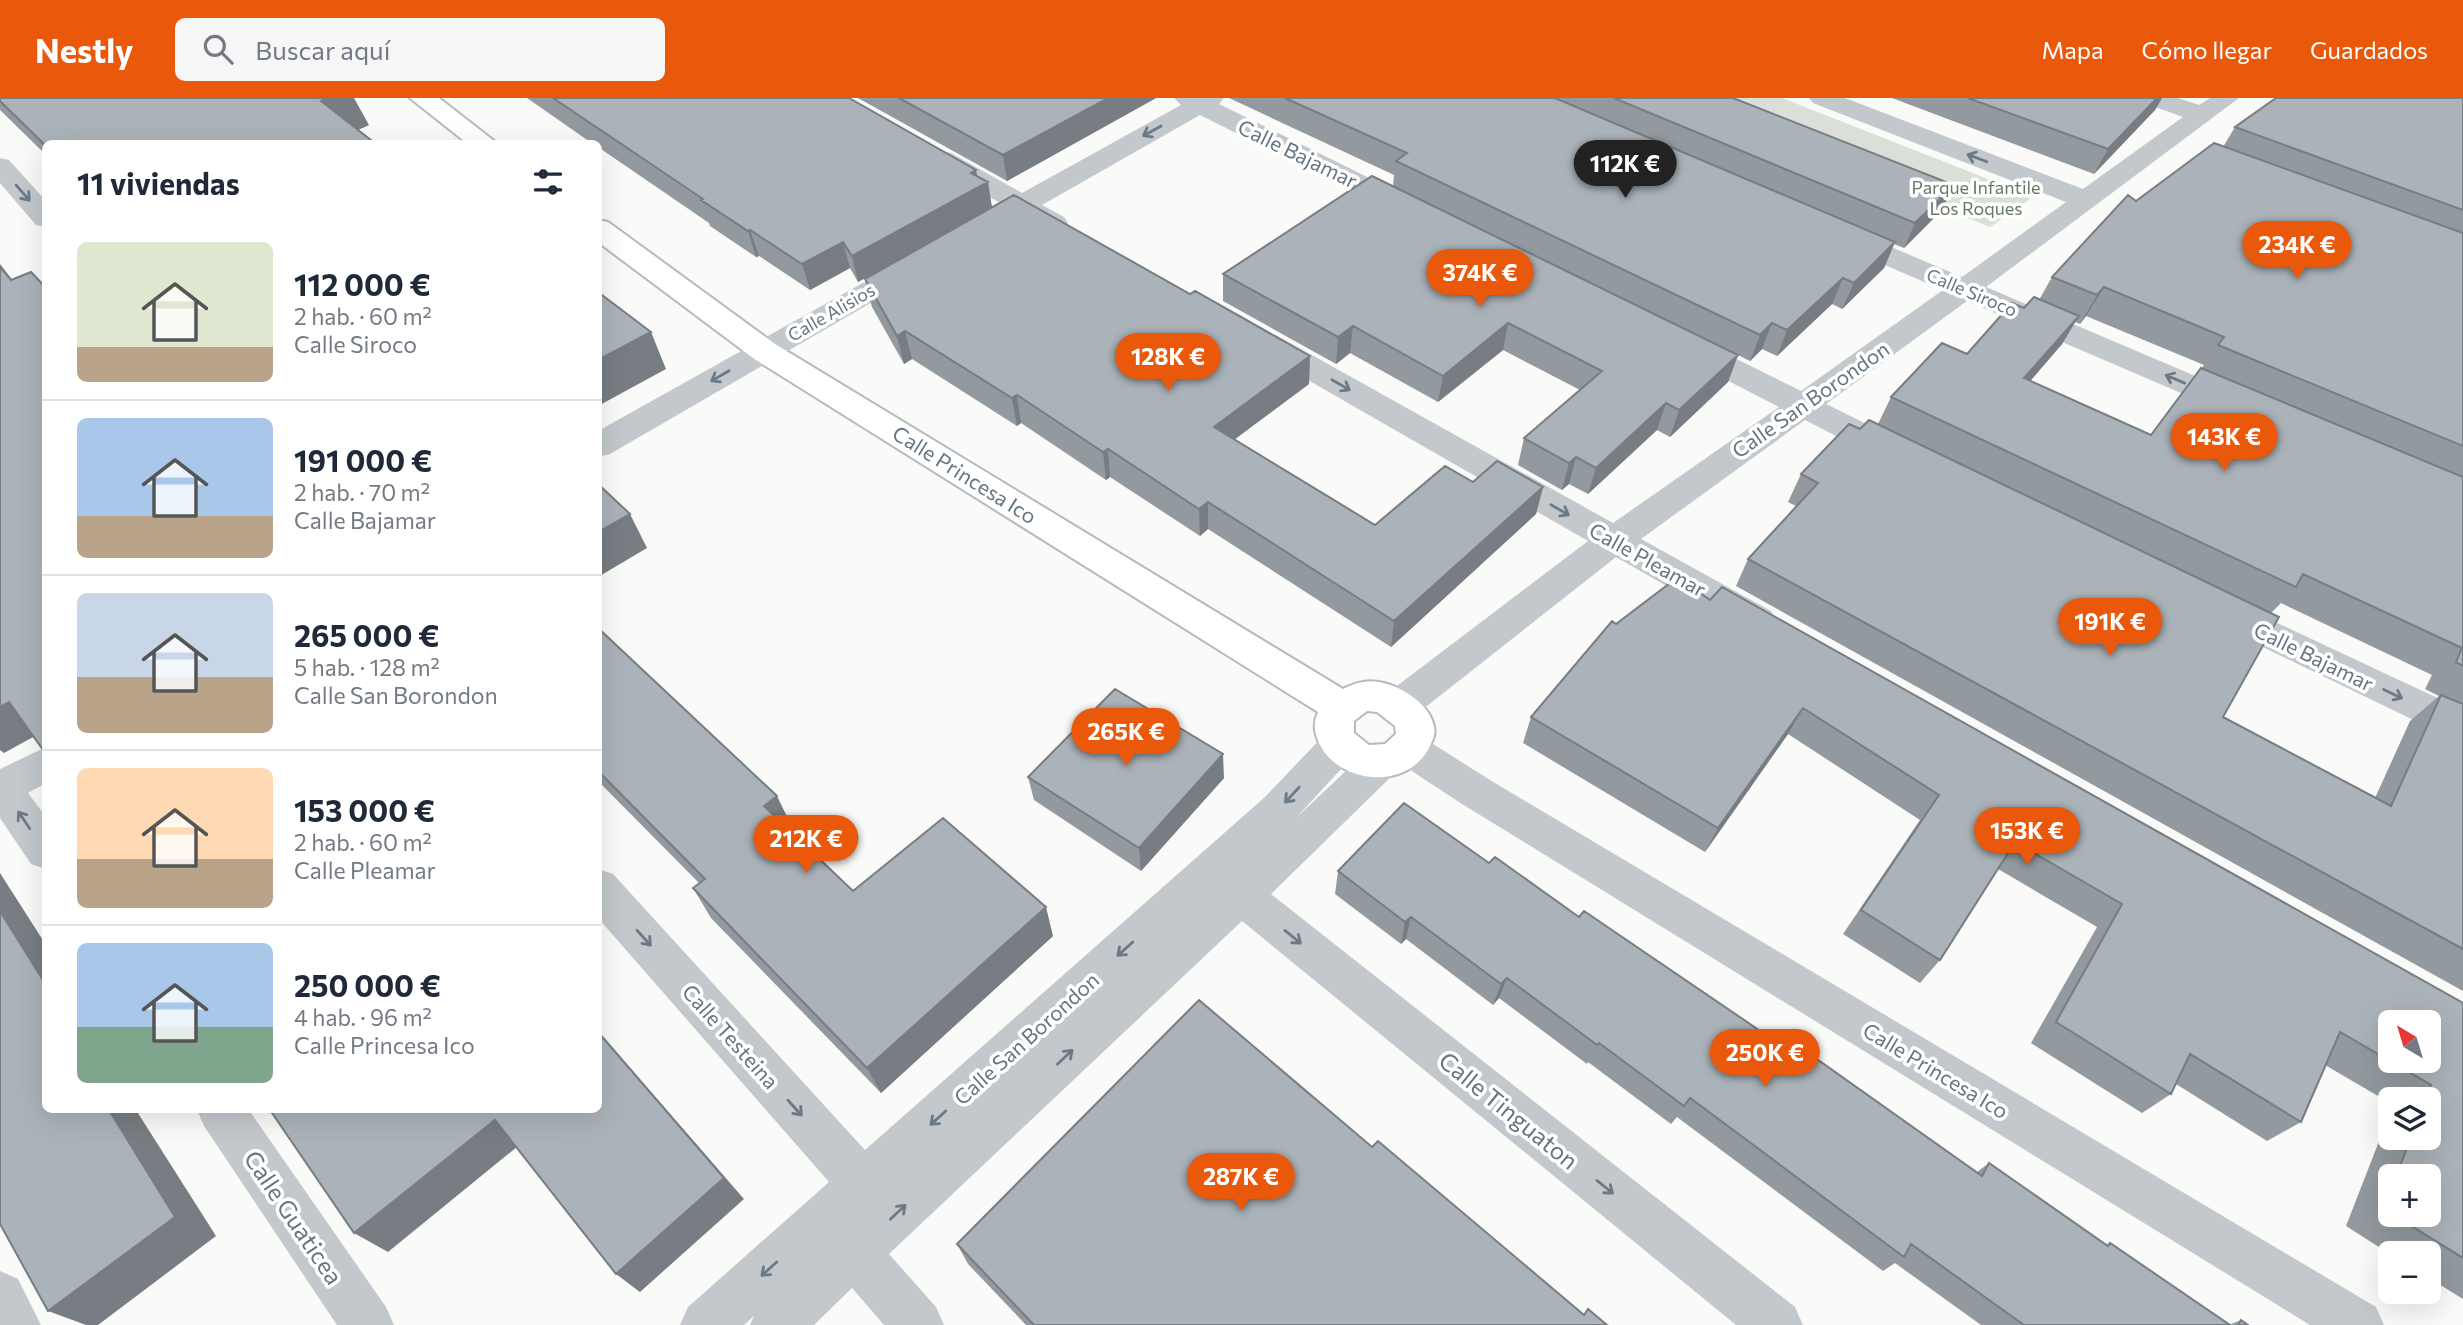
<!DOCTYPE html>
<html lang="es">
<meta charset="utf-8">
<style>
:root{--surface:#fff;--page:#f6f6f7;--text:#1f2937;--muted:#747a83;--line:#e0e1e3;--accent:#ea580c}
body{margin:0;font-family:Commissioner,sans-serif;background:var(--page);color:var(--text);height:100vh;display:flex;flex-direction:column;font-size:26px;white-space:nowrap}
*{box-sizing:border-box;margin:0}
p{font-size:23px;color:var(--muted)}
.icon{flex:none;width:38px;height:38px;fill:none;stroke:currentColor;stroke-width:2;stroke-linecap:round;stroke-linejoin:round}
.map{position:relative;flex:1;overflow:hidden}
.panel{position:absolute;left:42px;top:42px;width:560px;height:973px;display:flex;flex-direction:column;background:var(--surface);border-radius:10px;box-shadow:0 7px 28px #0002}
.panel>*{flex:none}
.needle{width:46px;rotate:322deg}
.controls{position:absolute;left:2378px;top:912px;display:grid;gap:14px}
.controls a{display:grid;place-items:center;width:63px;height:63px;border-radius:10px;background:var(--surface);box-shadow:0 7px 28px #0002;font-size:35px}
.price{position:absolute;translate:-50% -60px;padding:0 16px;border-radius:24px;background:var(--accent);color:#fff;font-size:23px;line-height:46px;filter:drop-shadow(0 2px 4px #0008)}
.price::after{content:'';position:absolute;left:50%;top:42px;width:21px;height:16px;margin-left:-10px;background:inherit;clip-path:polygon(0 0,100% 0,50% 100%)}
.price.selected{background:#222;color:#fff}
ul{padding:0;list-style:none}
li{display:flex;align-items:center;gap:21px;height:175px;padding:0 35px}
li+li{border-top:2px solid var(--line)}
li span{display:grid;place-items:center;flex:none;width:196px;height:140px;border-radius:10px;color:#555}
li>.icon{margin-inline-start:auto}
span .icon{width:84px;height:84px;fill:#fffc;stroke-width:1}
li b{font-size:30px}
h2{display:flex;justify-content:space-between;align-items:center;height:84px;padding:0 35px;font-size:30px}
header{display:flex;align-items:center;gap:42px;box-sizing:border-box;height:98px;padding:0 35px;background:var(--accent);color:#fff}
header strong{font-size:33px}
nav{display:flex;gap:38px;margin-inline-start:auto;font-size:24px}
.search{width:490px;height:63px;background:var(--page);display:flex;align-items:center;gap:18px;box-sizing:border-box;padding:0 24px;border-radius:10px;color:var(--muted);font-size:26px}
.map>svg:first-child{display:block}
.green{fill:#dadfd7}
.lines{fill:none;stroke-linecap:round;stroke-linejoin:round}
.major-casing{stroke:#b5babe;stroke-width:4}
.minor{fill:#c3c8cc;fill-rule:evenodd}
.major{fill:#fff;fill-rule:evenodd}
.wall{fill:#929a9f;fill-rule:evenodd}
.shaded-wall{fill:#777d82}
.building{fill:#aab3b9;stroke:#777d82;stroke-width:2;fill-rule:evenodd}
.oneway{stroke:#6a7a87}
.labels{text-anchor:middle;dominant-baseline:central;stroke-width:7;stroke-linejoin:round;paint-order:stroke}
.far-park-label{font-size:18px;fill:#687a64;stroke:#fff}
.far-street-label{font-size:18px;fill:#657683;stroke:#fff}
.street-label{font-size:21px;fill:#657683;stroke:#fff}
.near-street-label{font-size:24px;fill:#657683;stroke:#fff}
</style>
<header>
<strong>Nestly</strong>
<div class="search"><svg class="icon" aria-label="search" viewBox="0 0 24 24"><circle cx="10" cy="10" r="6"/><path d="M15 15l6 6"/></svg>Buscar aquí</div>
<nav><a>Mapa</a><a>Cómo llegar</a><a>Guardados</a></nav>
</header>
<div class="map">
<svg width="2463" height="1227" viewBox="0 0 2463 1227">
<rect width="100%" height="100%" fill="#fafaf8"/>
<path class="green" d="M1672,0H1782L2026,96L2030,101L1990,129Z"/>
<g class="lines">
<g class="major-casing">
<path id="major" d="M410,0H439L498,46H468Z
M598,122L608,124L775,246L1343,591C1349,588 1356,585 1363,584C1389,579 1430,603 1434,629C1436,637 1432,643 1429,650C1407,693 1338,686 1319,645C1314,634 1313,625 1318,614L753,260L598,144ZM1367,613L1377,614L1395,628L1396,636L1385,646L1369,647L1354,635V623Z"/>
</g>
<path class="minor" d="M1174,0H1224L1219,6L1418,104L1422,110L1418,116L1408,118L1398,116L1200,17L1042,107L1064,119L1068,125L1064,131L1054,133L1044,131L1022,118L1003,125L993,123L989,117L1002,106L933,67L929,61L933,55L942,53L951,55L1022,95L1181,7Z
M1809,0H1845L2083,91L2183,19L2144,5L2140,0H2178L2199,7L2210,0H2239L1986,189L2247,300L2252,307L2247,314L2236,318L2225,314L1967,203L1826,306L1905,345L1909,353L1905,361L1893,364L1881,361L1805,322L1641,441L1771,513L1776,523L1771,533L1758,537L1745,533L1616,459L1413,619L1399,623L1385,619L1380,608L1385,597L1588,443L1254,251L1250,244L1254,237L1265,234L1276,237L1613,425L1779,309L1676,256L1672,249L1676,242L1687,239L1698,242L1801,293L1943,192L1831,144L1827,138L1831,132L1841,130L1851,132L1962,179L2066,104L1813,5Z
M0,60L9,62L46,103V129L36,127L0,85Z
M914,159L924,162L928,168L924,174L610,356L598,359V333L904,162Z
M2224,500L2463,612V646L2211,524L2206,514L2211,504Z
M1339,631L1353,636L1359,647L1353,658L1296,720L1368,652L1382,647L1389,649L1394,639L1408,634L1422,639L1490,682L2376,1209L2384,1227H2310L1462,706L1401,666L1396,674L1271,796L1795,1209L1803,1227H1736L1242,823L889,1156L936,1209L944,1227H884L852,1190L814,1227H750L754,1218L744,1227H680L688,1209L829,1084L598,820V771L613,776L865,1052L1265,699L1325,636Z
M46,649V685L28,695L46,719V771L31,766L0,720V671Z
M197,1012H249L386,1209L394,1227H337L204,1028Z
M0,1173L18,1181L41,1227H0Z"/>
<use href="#major" class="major"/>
</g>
<path class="wall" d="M0,0L369,27L358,32L46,46V57L0,12Z
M527,0H849L976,72L977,78L988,84L992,110L858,184L850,170L810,192L759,158L756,159L710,128L709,125L598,49V46H593Z
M858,0H1156L1007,83Z
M1229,0H1733L1954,87L1942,112L1904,150L1894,146L1884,170L1842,211L1832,206L1777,258L1762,251L1750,263L1738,257L1728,284L1670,339L1657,332L1588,396L1569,386L1562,392L1518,367L1524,340L1580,292L1503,252L1438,304L1350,255L1336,266L1223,203V176L1393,88L1394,77Z
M1892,0H2162L2155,12L2094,76Z
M2463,0V893L1736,488L1748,461L1796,408L1788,404L1801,376L1860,331L1878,326L1891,299L1967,256L2024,210L2039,202L2052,179L2136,103L2223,49L2235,29ZM2086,218L2204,267L2151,337L2030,283L2062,246L2075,224L2080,226ZM2281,505L2432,577L2425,591L2439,598L2410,623L2375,700L2223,619L2271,515Z
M865,181L1190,196L1310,258L1309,286L1235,341L1375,427L1473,384L1543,389L1536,416L1391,549L1208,431L1200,438L1110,379L1106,382L1021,325L1017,328L912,261L904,266L872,209Z
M1710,502L2463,905V1201L2429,1180V1155H2390V1156L2346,1128L2390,1015V1040H2429V1001H2390V1005L2325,967L2301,1024L2267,1043L2176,986L2171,996L2142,1015L2031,945L2097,829L1998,771L1940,862L1920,885L1843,836L1920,722L1788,636L1705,754L1523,645L1531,619L1616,526ZM2390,1078H2429V1116H2390Z
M598,530L792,729L789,732L853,793L1053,838L881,995L711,820L693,790L699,785L598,683Z
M1028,679L1224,680L1141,773L1034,702Z
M1489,765L1579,819L1775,942L1780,935L1977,1074L1989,1065L2106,1147L2110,1145L2229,1227L2241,1222L2248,1227H1981L1895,1165L1883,1173L1677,1019L1671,1026L1588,964L1587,966L1499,900L1493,907L1406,841L1401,846L1335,796L1338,773Z
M957,1146L1584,1217L1588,1211L1607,1227H1026L968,1166Z"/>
<path class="shaded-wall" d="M328,0H354L369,27L341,39L321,3Z
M1108,0H1156L1007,83L1003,57Z
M2157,0H2162L2155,12L2094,76L2108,51Z
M976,72L979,89L988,84L992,110L858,184L852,158Z
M1954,87L1942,112L1904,150L1915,125Z
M750,132L759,158L756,159L748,133Z
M843,144L850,170L810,192L802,166Z
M1895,144L1884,170L1842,211L1854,185Z
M0,166L37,214L11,182L0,169Z
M1843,180L1832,206L1777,258L1787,232Z
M2104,189L2086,218L2080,226L2097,197Z
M2079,218L2062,246L2008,309L2024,280Z
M1508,225L1503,252L1438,304L1443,278Z
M1772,225L1762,251L1750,263L1760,237Z
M1353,228L1350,255L1336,266L1338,239Z
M905,233L912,261L904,266L897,238Z
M651,234L666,271L598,308V262Z
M1738,257L1728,284L1670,339L1679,312Z
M1310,258L1309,286L1215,356L1214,329Z
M1017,297L1021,325L1017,328L1012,300Z
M1666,305L1657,332L1588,396L1596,370Z
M1108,351L1110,379L1106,382L1103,354Z
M1576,359L1569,386L1562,392L1569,365Z
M1543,389L1536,416L1391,549L1394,523Z
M1208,404V431L1200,438L1199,411Z
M630,416L647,450L598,479V434Z
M9,604L44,633L4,655L0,652V609Z
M1803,610L1788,636L1705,754L1718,730Z
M1223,656L1224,680L1141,773L1139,750Z
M777,698L792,729L780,739L764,708Z
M0,775L46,847V887L0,813Z
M1046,809L1053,838L881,995L867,970Z
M1411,819L1406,841L1401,846L1405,824Z
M1507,880L1499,900L1493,907L1501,886Z
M598,933L744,1101L640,1194L616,1176Z
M109,1012H136L216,1138L98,1227H86L48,1213Z
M495,1022L523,1044L388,1154L354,1135Z"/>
<path class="building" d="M0,0H328L321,3L376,46H46V48L0,3Z
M553,0H849L976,72L971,75L988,84L852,158L843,144L802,166L750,132L748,133L701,102L703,101Z
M899,0H1108L1003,57Z
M1285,0H1555L1895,144L1854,185L1843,180L1787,232L1772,225L1760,237L1396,63L1407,55Z
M1614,0H1733L1954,87L1915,125Z
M1968,0H2157L2108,51Z
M2276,0H2463V112L2235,29Z
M2214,45L2463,135V348L2218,247L2224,239L2104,189L2097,197L2052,179L2128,97L2136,103Z
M1372,78L1738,257L1679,312L1666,305L1596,370L1576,359L1569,365L1524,340L1602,273L1508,225L1443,278L1353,228L1338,239L1223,176Z
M1014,97L1190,196L1195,193L1310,258L1214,329L1375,427L1445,368L1473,384L1497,363L1543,389L1394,523L1208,404L1199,411L1108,351L1103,354L1017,297L1012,300L905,233L897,238L865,181Z
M0,169L11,182L31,174L46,190V656L9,604L0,609Z
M598,194L651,234L598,262Z
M2034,199L2079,218L2024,280L2151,337L2201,270L2463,379V568L2456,564L2462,550L2303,476L2296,489L1891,299L1942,245L1967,256L2012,205L2024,210Z
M1869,322L2279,519L2223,619L2391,708L2441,597L2463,606V851L1748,461L1818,385L1801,376L1849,326L1860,331Z
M598,386L630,416L598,434Z
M1678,479L1710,502L1722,489L2463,905V1160L2392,1116H2429V1078H2396L2411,1040H2429V1001H2425L2431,987L2340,934L2301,1024L2190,956L2171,996L2056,924L2122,806L2015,744L1940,862L1861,812L1939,697L1803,610L1718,730L1531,619L1612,523L1616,526ZM2390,924H2429V962H2390Z
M598,530L777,698L764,708L853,793L943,720L1046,809L867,970L693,790L705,781L598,673Z
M1115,591L1223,656L1139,750L1028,679Z
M1404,705L1489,765L1495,759L1579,819L1584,813L1775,943L1780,935L1982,1078L1989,1065L2108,1148L2110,1145L2230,1227H2024L1911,1146L1904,1159L1690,1000L1684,1008L1599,945L1597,947L1507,880L1501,886L1411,819L1405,824L1338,773Z
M0,813L46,887V1012H109L175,1119L48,1213L0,1126Z
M1199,902L1372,1049L1378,1043L1584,1217L1588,1211L1607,1227H1034L957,1146Z
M598,934L724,1080L616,1176L495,1022L354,1135L270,1012H598Z
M2390,1092V1115L2383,1111Z
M2241,1222L2248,1227H2238Z"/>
<defs><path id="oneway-shaft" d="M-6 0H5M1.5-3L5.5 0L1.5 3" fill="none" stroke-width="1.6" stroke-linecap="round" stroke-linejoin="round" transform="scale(1.75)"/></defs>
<g class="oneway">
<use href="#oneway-shaft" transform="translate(1152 33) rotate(151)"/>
<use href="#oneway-shaft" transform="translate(1977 60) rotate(-159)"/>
<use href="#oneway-shaft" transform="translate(23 95) rotate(49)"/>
<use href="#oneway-shaft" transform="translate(720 278) rotate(150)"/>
<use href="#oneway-shaft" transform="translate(2175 281) rotate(-157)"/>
<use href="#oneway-shaft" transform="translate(1341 287) rotate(30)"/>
<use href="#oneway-shaft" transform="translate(1560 412) rotate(30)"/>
<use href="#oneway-shaft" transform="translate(2393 596) rotate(26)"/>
<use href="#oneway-shaft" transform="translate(1292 697) rotate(133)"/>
<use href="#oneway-shaft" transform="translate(24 722) rotate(-124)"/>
<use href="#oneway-shaft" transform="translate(1293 839) rotate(39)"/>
<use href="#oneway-shaft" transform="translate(644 840) rotate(48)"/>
<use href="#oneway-shaft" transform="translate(1125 851) rotate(138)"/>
<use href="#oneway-shaft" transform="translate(1065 959) rotate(-43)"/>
<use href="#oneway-shaft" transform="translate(795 1010) rotate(48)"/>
<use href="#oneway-shaft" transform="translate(938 1020) rotate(138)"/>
<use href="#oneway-shaft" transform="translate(1605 1089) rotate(39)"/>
<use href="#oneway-shaft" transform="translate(898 1114) rotate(-43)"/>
<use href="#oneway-shaft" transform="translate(769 1171) rotate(138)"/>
</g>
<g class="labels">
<g class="far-park-label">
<text x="1976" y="89">Parque Infantile<tspan x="1976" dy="21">Los Roques</tspan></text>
</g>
<g class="far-street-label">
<text transform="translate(1972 194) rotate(23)">Calle Siroco</text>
<text transform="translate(831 214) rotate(-30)">Calle Alisios</text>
</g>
<g class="street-label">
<text transform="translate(1298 55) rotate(26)">Calle Bajamar</text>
<text transform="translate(1810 301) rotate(-35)">Calle San Borondon</text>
<text transform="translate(965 376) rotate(32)">Calle Princesa Ico</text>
<text transform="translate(1648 461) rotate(29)">Calle Pleamar</text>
<text transform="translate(2314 558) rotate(26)">Calle Bajamar</text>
<text transform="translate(731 938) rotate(48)">Calle Testeina</text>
<text transform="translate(1026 940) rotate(-42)">Calle San Borondon</text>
<text transform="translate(1936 972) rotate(31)">Calle Princesa Ico</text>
</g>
<g class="near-street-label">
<text transform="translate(1509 1012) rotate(39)">Calle Tinguaton</text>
<text transform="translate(294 1119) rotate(56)">Calle Guaticea</text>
</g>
</g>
</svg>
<div class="controls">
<a><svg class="needle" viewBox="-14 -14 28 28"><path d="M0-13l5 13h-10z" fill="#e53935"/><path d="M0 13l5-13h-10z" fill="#747a83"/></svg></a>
<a><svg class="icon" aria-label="layers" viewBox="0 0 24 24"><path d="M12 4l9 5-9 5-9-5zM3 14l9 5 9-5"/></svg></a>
<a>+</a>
<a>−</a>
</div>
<b class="price selected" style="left:1625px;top:102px">112K €</b>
<b class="price" style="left:2297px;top:183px">234K €</b>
<b class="price" style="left:1480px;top:211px">374K €</b>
<b class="price" style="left:1168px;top:295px">128K €</b>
<b class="price" style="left:2224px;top:375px">143K €</b>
<b class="price" style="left:2110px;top:560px">191K €</b>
<b class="price" style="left:1126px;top:670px">265K €</b>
<b class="price" style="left:2027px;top:769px">153K €</b>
<b class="price" style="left:806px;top:777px">212K €</b>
<b class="price" style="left:1765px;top:991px">250K €</b>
<b class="price" style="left:1241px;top:1115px">287K €</b>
<section class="panel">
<h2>11 viviendas<svg class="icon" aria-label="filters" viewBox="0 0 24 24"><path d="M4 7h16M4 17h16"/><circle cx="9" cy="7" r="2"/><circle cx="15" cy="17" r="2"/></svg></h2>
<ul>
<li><span style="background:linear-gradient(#dfe7d0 75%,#b9a48a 0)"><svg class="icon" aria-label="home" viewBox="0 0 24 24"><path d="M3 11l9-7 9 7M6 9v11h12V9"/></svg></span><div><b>112 000 €</b><p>2 hab. · 60 m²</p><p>Calle Siroco</p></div></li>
<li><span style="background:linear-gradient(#a9c7e8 70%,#b9a48a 0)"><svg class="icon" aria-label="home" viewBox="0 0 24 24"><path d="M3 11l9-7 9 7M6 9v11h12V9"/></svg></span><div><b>191 000 €</b><p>2 hab. · 70 m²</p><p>Calle Bajamar</p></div></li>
<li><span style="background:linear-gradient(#c9d6e8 60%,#b9a48a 0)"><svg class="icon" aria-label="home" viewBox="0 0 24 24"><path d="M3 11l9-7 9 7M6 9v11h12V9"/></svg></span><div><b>265 000 €</b><p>5 hab. · 128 m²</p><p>Calle San Borondon</p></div></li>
<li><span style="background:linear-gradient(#ffd9b3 65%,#b9a48a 0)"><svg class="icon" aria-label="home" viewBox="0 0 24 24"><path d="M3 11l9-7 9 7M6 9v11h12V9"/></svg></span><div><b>153 000 €</b><p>2 hab. · 60 m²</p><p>Calle Pleamar</p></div></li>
<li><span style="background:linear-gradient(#a9c7e8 60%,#7fa58c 0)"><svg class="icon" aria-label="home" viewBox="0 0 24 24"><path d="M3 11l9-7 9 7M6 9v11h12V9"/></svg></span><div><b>250 000 €</b><p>4 hab. · 96 m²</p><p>Calle Princesa Ico</p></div></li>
</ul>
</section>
</div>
